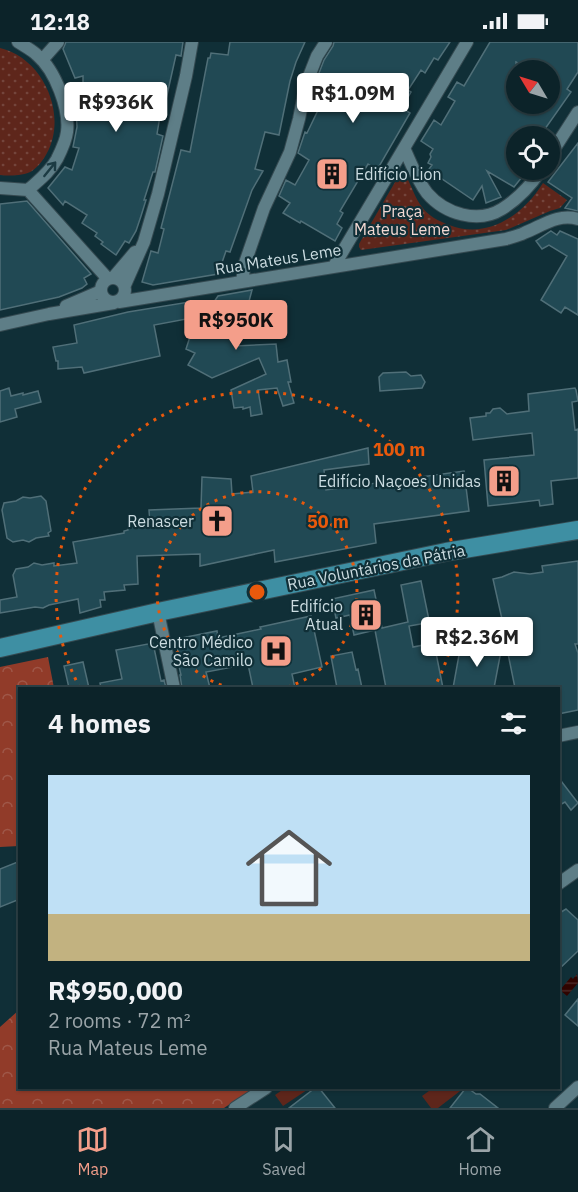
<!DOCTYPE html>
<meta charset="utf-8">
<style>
:root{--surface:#0c2329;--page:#1a2f35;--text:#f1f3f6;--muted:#9aa4a8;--line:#2c4046;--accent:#f49e8a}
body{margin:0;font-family:"IBM Plex Sans",sans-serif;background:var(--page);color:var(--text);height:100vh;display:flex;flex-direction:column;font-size:22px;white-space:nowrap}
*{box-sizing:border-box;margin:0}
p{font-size:20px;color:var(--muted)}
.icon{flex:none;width:33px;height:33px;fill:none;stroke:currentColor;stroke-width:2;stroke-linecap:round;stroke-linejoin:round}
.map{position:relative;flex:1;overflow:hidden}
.panel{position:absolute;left:18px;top:645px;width:542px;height:402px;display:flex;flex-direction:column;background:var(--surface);border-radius:0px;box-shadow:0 2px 4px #0004,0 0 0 2px var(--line)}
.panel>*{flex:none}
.needle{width:39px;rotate:308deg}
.buttons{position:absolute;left:506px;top:18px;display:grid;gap:12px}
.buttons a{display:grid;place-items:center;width:54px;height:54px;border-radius:50%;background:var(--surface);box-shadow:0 2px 4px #0004,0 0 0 2px var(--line);font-size:30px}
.price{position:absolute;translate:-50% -51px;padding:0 14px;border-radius:6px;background:#fff;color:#222;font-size:20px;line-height:39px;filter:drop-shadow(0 2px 3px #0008)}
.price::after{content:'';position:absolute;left:50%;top:36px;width:18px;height:14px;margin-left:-9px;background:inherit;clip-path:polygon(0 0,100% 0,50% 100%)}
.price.on{background:var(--accent);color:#111}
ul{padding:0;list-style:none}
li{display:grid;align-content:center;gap:12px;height:318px;padding:0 30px}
li span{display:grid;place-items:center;height:186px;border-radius:0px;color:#555}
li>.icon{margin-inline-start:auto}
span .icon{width:108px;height:108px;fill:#fffc;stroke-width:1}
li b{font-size:26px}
h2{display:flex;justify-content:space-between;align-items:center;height:72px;padding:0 30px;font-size:26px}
.status{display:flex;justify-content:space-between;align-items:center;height:42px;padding:0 30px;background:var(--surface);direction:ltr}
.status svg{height:16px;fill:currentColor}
.menu{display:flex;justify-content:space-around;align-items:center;height:84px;border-top:2px solid var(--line);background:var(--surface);font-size:16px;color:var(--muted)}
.menu a{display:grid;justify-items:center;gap:3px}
.menu .on{color:var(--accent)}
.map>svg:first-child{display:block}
.green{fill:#5e261b}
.forest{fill:url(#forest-crowns)}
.park{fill:url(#park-dots)}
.water{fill:url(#water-rules)}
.building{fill:#214954;stroke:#506f78;stroke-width:1.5;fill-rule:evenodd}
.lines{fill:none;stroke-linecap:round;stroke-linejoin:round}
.street-casing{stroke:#354a51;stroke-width:14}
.primary-casing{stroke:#354a51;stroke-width:20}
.street{stroke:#5e7e87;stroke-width:12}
.primary{stroke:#3e8fa3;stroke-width:18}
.oneway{stroke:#1c3b43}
.ring{fill:none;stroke:#e8590c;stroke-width:3;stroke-dasharray:3 6}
.labels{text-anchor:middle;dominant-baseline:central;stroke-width:4.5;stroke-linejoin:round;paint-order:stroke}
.poi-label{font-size:16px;fill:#cbdce1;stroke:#102f37;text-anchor:end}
.park-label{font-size:16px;fill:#f3d9d3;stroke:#102f37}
.street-label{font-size:16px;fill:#cbdce1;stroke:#102f37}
.centre{fill:#e8590c;stroke:#102f37;stroke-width:3}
.ring-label{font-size:18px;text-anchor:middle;font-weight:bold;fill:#e8590c;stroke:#102f37;stroke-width:4.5;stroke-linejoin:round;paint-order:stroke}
</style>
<div class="status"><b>12:18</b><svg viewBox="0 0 49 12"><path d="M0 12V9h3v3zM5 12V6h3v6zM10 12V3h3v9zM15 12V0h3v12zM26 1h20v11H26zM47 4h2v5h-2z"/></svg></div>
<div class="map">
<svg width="578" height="1066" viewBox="0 0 578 1066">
<defs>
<pattern id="forest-crowns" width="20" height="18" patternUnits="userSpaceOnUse" patternTransform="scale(1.5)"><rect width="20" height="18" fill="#913b29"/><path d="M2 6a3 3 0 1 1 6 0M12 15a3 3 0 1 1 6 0" fill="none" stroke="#9f5748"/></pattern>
<pattern id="park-dots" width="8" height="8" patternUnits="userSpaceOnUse" patternTransform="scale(1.5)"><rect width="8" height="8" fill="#5e261b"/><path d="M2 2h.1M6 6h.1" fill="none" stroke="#74453c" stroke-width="1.8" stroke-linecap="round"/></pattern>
<pattern id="water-rules" width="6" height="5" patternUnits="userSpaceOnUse" patternTransform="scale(1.5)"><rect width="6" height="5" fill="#2f0400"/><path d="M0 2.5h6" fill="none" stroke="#4c2825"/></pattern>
</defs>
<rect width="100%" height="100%" fill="#102f37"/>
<path class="green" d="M285,1046H310L283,1064L275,1053Z
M433,1046H464L438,1066H431L422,1054Z"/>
<path class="forest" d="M48,615L54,646H20L19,804L0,805V625Z
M19,968L20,1046H254L224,1066H0V985Z"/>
<path class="park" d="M0,6C43,16 68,72 47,111C44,117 38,125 32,129C23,134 10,134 0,133Z
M401,134L407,136C412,145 415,156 422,165C428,174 439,179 449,183C488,198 523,173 543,141L567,158L560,166L550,169L506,188L361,208L359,205V202L398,135Z"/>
<path class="water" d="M577,932L578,941L567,954L560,948L571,935L573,937Z"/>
<path class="building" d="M66,0H183L181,14L176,13L165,62H162L157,92L163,94L155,130H153L144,158H146L141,174L136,189L129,201L125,199L116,213L101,202L103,200L95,194L97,191L82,181L87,173L65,159L63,163L48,146L65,125L72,128L79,106L73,105L77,85L76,65L83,66V34L75,36L63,7Z
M230,0H305L296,20L290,39L279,93L265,90L255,127L263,129L252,148L230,210L226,209L218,232L153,243L142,240L151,209L158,211L164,187L161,186L181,108L190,110L208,16H210L211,11L228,13Z
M334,0H450L438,18L434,16L425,31L421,28L408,48L411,50L402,66L410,71L377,128L368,122L340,169L343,171L337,182L342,186L335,199L301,179L300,181L283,171L290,161L279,154L286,138L295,143L309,118L298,111L305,90L307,91L320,64L311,59L314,44L324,18L333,4Z
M490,0H578V30L567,47L571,50L540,94H516V128L514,131L522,135L514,145L487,129L501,155L486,161L482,144L473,158L439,135V136L432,133L429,127L432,123L428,121L431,115L430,112L433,107L421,99L434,78L441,83L455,59L448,55L457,40L464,44ZM516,20L529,28H549V62H516Z
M578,101V169L565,166L572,156L548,140Z
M27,159L91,232L84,236L87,242L82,246L59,255L0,268V162Z
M551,189L557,193L560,189L578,197V273L565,265L561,271L541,258L567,214L549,203L542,207L536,199Z
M252,248L248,263L251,264L237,290L241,291L235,304L276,302L278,320L287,318L291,340H288L294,361L283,364L277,346L258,348L262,372L251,374L250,365L243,367V365L234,366L231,348L266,332L259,316L212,336L188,323L195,311L186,307L196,276L205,259L212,263L218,254Z
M189,260L192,276L154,283L160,314L84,331L82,325L58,327V319H56L53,305L77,301L74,283L128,270Z
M406,330L411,334L421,333L425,340L422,346L380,349L379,335L383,331Z
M9,346L11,354L23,351V353L38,349L41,360L15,367L17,375L0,380V349Z
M575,346L576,348L578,359L572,360L575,388L578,387V436L551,439L553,462L540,464L539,458L488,464L484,418L534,413L532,391L473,398L470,376L486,374V371H490L493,367L500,366L507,372L529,369L528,352Z
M368,406L369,422L324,428L326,448L464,429L469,469L374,482L376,501L275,520L274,508L200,524V512L137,514L138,542L124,543L125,548L104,550L105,558H100L101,565L80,571L78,557L49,563L43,566L35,565L0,571V558L17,555L13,533L16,527L28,525L34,521L42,523L54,521V524L77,521L73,500L124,491V489L128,488V482H150L149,468L201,466L202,435L231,437L232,452L253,450L251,434Z
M41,454L46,459L51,489L48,491L49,494L36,496L29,500L23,498L13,500L7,496L2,468L4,461L16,459L23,455L30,456Z
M578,519V602H575L578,611V668L558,672V646H515L503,587L504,586L493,537L502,535L514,530L530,532L543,530L542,524Z
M421,539L429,578H426V581L409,584L413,605L434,601L443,646H386L375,588L354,593L350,573L336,576L332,557L374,548L382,586L408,580L401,543Z
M311,574L322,625L292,632L295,646H253L248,622L206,630L210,646H182L180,633H181L176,611L178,610L176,597L217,589L218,596L261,587L260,585Z
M153,601L161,639L164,638L166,646H101L100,641L122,637L116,608Z
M461,602L501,609L494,646H453Z
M352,610L356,628L358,627L362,646H337L331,614Z
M83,620L89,646H69L64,624Z
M558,735L578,761L571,768L565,760L558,764Z
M20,819V857L0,865V827Z
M566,867L578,878V909L558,928V872Z
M578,957V984L565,973Z
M315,1046H319L335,1066H289Z
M465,1047H469L476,1052H480L498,1066H450Z"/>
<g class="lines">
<g class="street-casing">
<path id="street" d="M42,18L58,0
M404,106C411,121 417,138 427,151C445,172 478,182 502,167C518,157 531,143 541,128
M549,115L578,70
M0,146L28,148C39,138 50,130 57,117C61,109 66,99 67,90C70,67 55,28 37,13C32,8 24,4 18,0
M28,148L108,237
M334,224L467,0
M101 248a12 12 0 1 1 24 0a12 12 0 1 1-24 0Z
M113,236L135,210
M242,239L245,221L264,166L290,110L299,77L306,42L317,14L326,0
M125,243L144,200L158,152L186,34L192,0
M119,260L506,197C512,195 518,194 524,191C542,184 558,171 578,177
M66,264L101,249
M0,283L49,272L114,261
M158,570L174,646
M558,694L578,690
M558,842L578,828
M235,1066L266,1046
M555,1066L578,1045"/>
</g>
<g class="primary-casing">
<path id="primary" d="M0,606L158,570L446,510L578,488"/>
</g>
<use href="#street" class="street"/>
<use href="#primary" class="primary"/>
</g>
<defs><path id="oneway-shaft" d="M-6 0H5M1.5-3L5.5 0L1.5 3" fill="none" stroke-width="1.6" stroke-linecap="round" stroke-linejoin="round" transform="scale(1.5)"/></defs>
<use class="oneway" href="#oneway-shaft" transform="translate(50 127) rotate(-51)"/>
<g class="ring">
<path d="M230 646A100 100 0 1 1 284 646"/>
<path d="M80 646A201 201 0 1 1 434 646"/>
</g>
<defs>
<g id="building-square" transform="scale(1.725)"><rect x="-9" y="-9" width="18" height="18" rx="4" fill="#f49e8a" stroke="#102f37"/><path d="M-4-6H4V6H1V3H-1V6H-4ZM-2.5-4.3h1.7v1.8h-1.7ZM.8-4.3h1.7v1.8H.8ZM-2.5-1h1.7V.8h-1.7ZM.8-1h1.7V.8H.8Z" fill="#111"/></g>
<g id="church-square" transform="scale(1.725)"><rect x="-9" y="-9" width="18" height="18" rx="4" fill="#f49e8a" stroke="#102f37"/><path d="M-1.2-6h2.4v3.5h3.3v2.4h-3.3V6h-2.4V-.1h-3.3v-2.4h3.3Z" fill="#111"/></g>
<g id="hospital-square" transform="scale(1.725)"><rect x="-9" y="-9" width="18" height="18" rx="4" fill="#f49e8a" stroke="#102f37"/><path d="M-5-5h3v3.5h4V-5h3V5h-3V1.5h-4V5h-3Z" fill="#111"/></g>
</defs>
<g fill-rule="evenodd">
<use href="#building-square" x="332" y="132"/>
<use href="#building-square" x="504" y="439"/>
<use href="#church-square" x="217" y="479"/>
<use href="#building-square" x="366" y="573"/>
<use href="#hospital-square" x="276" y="609"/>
</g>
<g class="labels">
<g class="poi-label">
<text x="355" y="132" text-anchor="start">Edifício Lion</text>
<text x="481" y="439">Edifício Naçoes Unidas</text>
<text x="194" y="479">Renascer</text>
<text x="343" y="564">Edifício<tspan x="343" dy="18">Atual</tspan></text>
<text x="253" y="600">Centro Médico<tspan x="253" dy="18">São Camilo</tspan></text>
</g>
<g class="park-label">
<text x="402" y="169">Praça<tspan x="402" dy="18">Mateus Leme</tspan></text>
</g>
<g class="street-label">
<text transform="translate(278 217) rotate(-9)">Rua Mateus Leme</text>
<text transform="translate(376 525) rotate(-11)">Rua Voluntários da Pátria</text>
</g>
</g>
<circle cx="257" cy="550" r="9" class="centre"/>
<g class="ring-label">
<text x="399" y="414">100 m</text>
<text x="328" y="486">50 m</text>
</g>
</svg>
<div class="buttons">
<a><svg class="needle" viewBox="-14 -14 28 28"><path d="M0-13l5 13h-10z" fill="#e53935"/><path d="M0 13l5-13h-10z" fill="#9aa4a8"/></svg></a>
<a><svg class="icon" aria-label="locate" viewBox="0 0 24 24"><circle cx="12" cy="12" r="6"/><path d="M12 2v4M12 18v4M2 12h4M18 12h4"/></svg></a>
</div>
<b class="price" style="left:353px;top:82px">R$1.09M</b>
<b class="price" style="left:116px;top:91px">R$936K</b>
<b class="price on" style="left:236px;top:309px">R$950K</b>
<b class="price" style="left:477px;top:626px">R$2.36M</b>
<section class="panel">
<h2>4 homes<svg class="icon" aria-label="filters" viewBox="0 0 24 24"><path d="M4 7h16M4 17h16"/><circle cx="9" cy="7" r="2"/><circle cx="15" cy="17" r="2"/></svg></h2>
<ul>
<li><span style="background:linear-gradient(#bfe0f5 75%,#c2b280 0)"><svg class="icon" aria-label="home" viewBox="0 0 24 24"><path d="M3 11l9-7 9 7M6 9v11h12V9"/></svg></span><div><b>R$950,000</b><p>2 rooms · 72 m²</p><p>Rua Mateus Leme</p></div></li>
</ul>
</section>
</div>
<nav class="menu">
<a class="on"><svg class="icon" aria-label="map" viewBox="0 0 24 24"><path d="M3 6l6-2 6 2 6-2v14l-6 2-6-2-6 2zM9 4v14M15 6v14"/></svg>Map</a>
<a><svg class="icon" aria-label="saved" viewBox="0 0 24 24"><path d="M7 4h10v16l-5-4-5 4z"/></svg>Saved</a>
<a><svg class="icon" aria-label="home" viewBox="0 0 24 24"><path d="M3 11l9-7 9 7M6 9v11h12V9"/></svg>Home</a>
</nav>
